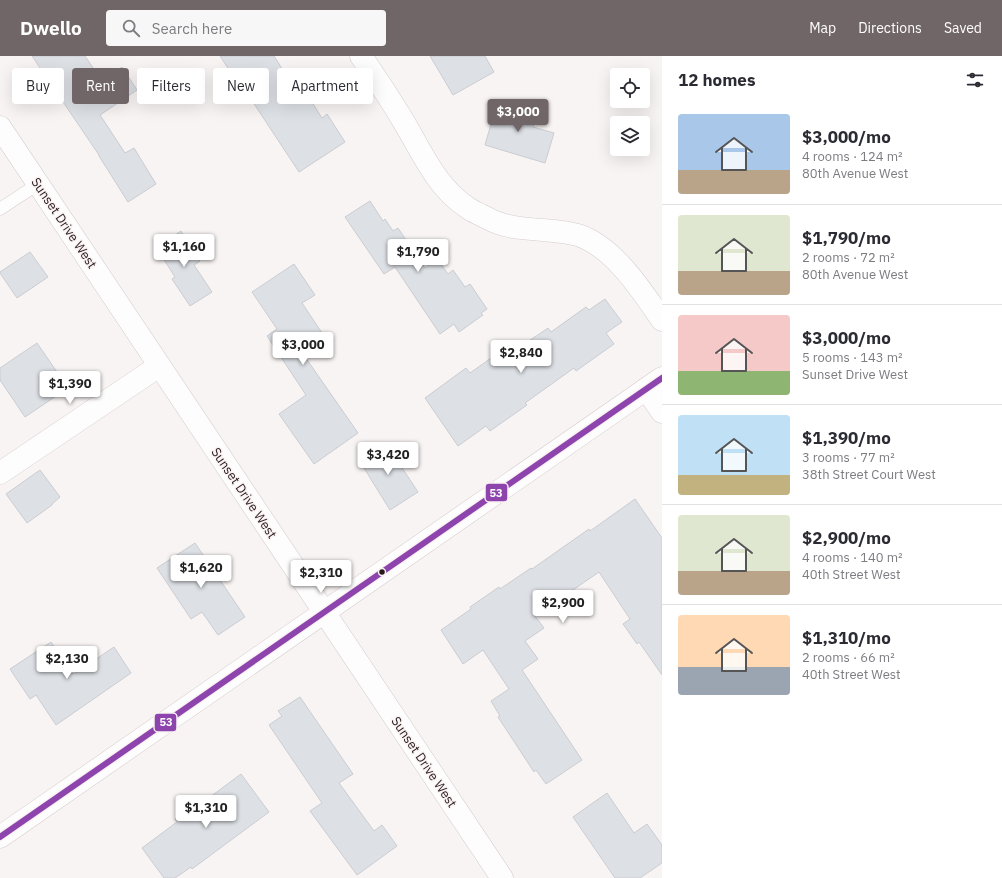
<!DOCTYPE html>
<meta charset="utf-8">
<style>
:root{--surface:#fff;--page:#f7f7f7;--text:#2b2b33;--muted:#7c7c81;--line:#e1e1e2;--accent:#706668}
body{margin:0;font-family:"IBM Plex Sans",sans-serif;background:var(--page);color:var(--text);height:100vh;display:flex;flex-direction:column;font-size:15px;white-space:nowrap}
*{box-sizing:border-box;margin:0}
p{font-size:13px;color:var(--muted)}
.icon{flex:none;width:22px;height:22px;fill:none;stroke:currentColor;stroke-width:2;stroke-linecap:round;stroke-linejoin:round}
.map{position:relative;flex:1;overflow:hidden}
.details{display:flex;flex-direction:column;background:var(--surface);width:340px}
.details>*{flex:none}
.hud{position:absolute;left:12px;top:12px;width:380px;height:36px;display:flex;gap:8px}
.tools{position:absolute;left:610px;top:12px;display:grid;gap:8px}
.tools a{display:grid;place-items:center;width:40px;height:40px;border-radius:4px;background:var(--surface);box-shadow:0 4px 16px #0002;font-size:20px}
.price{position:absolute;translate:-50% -34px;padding:0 9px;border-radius:4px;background:#fff;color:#222;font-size:13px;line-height:26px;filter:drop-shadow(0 1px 2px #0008)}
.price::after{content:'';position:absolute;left:50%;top:24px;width:12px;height:9px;margin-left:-6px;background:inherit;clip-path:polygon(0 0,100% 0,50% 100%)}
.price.current{background:var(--accent);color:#fff}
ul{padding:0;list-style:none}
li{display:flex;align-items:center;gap:12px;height:100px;padding:0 16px}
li+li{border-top:1px solid var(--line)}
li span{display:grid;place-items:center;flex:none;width:112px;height:80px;border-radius:4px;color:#555}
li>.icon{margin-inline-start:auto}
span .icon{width:48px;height:48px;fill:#fffc;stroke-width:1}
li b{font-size:17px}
h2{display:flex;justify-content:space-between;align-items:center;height:48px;padding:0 16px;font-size:17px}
.pill{padding:0 14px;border-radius:4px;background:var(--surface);box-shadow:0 4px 16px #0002;font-size:14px;line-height:36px}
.pill.current{background:var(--accent);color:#fff}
header{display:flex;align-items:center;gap:24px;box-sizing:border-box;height:56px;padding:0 20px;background:var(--accent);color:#fff}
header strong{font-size:19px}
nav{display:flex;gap:22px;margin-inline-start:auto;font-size:14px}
.search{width:280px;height:36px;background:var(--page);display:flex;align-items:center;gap:10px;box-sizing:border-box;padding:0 14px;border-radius:4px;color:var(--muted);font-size:15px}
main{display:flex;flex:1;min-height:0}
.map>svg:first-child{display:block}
.building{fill:#dde0e5;stroke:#caccd0}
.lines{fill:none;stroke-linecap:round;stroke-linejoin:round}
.service-casing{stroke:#d5cbcc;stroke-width:13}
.minor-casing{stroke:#d5cbcc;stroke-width:23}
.tertiary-casing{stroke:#d5cbcc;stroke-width:23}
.service{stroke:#fefdfd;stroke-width:12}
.minor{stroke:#fefdfd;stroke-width:22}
.tertiary{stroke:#fefdfd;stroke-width:22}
.bus-1-casing{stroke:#faf3f3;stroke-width:9}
.bus-1{stroke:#8e44ad;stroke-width:6}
.bus-dot{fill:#271a1c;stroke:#faf3f3;stroke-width:1.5}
.labels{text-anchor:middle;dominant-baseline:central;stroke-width:3;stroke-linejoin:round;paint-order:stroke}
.street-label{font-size:13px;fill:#271a1c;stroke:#faf3f3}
.line-badge{stroke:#faf3f3;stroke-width:1.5}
.badge-label{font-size:11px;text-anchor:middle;font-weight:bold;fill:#fff}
</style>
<header>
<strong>Dwello</strong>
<div class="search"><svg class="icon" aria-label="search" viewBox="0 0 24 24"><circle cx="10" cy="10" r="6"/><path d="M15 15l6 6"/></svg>Search here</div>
<nav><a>Map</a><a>Directions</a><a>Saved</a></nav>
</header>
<main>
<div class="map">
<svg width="662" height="822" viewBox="0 0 662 822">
<rect width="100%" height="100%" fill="#f9f4f4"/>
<path class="building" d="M32,0H85L102,25L122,11L137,34L100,59L125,97L134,92L156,128L128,146L99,100V99Z
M220,0H274L304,47L310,43L322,62L327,58L345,86L299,116L239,25L237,26Z
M430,0H485L494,16L453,39Z
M498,44L537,56L533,71L554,77L545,107L485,89Z
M370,145L383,165L385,163L393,175L398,172L425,212L436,204L439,208L440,207L448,218L453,214L465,231L470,228L487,253L481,257L483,259L459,276L454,268L440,278L395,211L384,218L345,161Z
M181,175L200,205L194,209L212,236L190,250L172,223L175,221L156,191Z
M30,196L48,221L17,242L0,217V216Z
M294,208L315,239L302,247L326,283L303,298L358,377L314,408L279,358L306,339L267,280L277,273L252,236Z
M605,243L622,266L606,277L614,288L576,315L574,312L525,347L527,349L490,375L486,370L458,390L425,342L466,312L470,317L494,300L498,306L548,272L551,276L586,251L589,254Z
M37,287L68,332L25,361L0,324V312Z
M385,386L418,436L390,454L359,404Z
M40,414L60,441L52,448V449L27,467L6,438Z
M635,443L662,482V619L639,586L637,588L623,568L630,563L599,516L535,560L544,572L525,585L538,603L522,614L582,704L546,728L536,714L534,716L498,661L500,660L491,645L509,633L483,594L463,608L441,574L471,553L470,551L499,531L500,533L531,512L532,513L589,473L590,475Z
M195,487L245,561L218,579L202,556L191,563L157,512Z
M51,586L72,618L73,617L74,618L114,591L131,617L56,669L36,639L30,643L10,613Z
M300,641L353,718L339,727L374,775L382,769L397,790L357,819L310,755L322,747L269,669L282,660L278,655Z
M241,718L269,756L192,813L191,811L175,822H164L142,792L177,766L175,763L204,742L206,744Z
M607,737L634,777L647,768L662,789V807L640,822H615L573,761Z"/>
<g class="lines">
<g class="service-casing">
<path id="service" d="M0,153L38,128"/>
</g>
<g class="minor-casing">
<path id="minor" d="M361,0C374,19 387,38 399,58C420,91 434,130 468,152C472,155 477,157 481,159C487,162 492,165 498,167C512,172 528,173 543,174C554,175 567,176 578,179C614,191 642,235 662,264
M646,333L662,356
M0,417L159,310"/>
</g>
<g class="tertiary-casing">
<path id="tertiary" d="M0,71L502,822
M0,781L662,322"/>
</g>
<use href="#service" class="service"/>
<use href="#minor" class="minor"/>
<use href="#tertiary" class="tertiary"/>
<g class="bus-1-casing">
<path id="bus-1" d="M0,781L662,322"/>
</g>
<use href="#bus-1" class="bus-1"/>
</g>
<circle class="bus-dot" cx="382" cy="516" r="3.5"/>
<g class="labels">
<g class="street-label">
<text transform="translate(64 167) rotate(56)">Sunset Drive West</text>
<text transform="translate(244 437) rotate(56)">Sunset Drive West</text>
<text transform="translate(424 706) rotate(56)">Sunset Drive West</text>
</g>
</g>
<g class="line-badge">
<rect x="485" y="427" width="23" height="19" rx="4" fill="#8e44ad"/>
<rect x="154" y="657" width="23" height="19" rx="4" fill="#8e44ad"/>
</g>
<g class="badge-label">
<text x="496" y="441">53</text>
<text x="166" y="670">53</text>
</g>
</svg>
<div class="tools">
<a><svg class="icon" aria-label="locate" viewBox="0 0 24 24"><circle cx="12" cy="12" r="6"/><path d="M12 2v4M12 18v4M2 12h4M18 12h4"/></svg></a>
<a><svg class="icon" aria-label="layers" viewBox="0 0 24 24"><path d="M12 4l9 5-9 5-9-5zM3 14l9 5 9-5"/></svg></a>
</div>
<b class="price current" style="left:518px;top:77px">$3,000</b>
<b class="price" style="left:184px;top:212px">$1,160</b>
<b class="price" style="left:418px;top:217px">$1,790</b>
<b class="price" style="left:303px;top:310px">$3,000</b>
<b class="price" style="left:521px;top:318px">$2,840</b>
<b class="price" style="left:70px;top:349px">$1,390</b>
<b class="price" style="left:388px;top:420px">$3,420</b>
<b class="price" style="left:201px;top:533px">$1,620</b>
<b class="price" style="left:321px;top:538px">$2,310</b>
<b class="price" style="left:563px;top:568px">$2,900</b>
<b class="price" style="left:67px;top:624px">$2,130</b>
<b class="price" style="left:206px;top:773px">$1,310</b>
<div class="hud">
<a class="pill">Buy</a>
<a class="pill current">Rent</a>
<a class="pill">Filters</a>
<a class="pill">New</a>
<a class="pill">Apartment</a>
</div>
</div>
<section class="details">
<h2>12 homes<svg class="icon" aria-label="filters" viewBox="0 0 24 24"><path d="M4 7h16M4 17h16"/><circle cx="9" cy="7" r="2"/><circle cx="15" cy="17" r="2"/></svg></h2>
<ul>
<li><span style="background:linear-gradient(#a9c7e8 70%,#b9a48a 0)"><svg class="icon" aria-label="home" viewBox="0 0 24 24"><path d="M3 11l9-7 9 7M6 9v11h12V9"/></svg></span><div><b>$3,000/mo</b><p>4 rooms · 124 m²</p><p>80th Avenue West</p></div></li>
<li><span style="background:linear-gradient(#dfe7d0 70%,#b9a48a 0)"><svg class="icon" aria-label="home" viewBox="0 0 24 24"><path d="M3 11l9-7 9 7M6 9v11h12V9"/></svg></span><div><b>$1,790/mo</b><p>2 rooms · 72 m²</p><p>80th Avenue West</p></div></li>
<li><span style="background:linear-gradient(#f6c9c9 70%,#8fb573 0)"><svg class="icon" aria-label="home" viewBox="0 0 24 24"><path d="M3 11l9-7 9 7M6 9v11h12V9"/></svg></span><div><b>$3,000/mo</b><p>5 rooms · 143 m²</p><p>Sunset Drive West</p></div></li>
<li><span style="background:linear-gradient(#bfe0f5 75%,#c2b280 0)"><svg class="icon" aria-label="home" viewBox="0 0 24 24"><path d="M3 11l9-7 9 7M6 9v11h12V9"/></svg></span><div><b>$1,390/mo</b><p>3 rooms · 77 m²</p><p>38th Street Court West</p></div></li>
<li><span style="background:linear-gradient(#dfe7d0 70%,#b9a48a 0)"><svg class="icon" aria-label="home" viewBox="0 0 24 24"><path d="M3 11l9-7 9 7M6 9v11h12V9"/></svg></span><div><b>$2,900/mo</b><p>4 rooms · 140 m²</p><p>40th Street West</p></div></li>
<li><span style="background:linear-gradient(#ffd9b3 65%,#9aa5b1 0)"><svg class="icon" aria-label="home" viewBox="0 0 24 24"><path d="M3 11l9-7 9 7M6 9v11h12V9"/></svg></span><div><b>$1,310/mo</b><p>2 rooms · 66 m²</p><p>40th Street West</p></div></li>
</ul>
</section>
</main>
